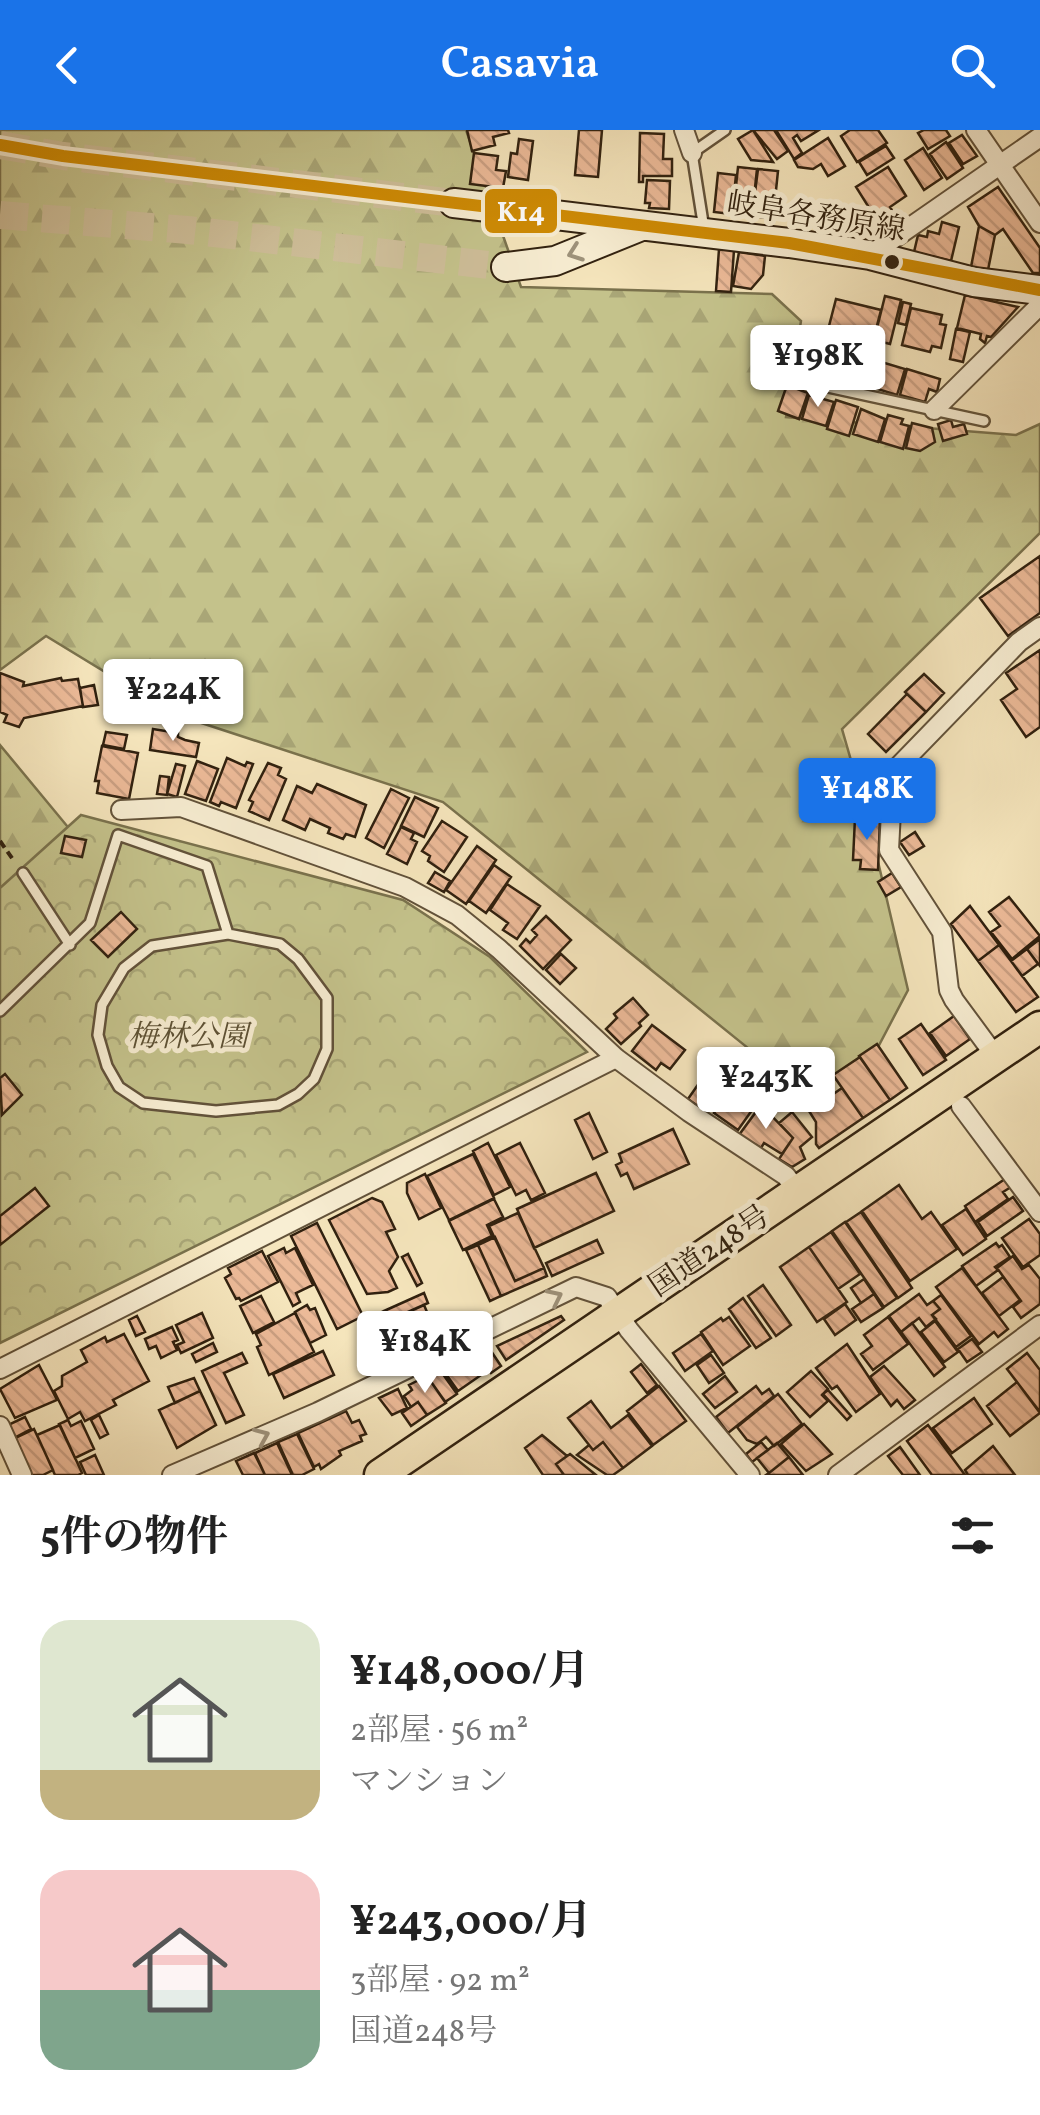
<!DOCTYPE html>
<html lang="ja">
<meta charset="utf-8">
<style>
:root{--surface:#fff;--page:#f2f2f2;--text:#222;--muted:#767676;--accent:#1a73e8}
body{margin:0;font-family:Vollkorn,"Noto Serif JP",serif;background:var(--page);color:var(--text);height:100vh;display:flex;flex-direction:column;font-size:38px;white-space:nowrap}
*{box-sizing:border-box;margin:0}
p{font-size:32px;color:var(--muted)}
.icon{flex:none;width:55px;height:55px;fill:none;stroke:currentColor;stroke-width:2;stroke-linecap:round;stroke-linejoin:round}
.map{position:relative;height:1345px;overflow:hidden}
.details{display:flex;flex-direction:column;background:var(--surface);flex:1}
.details>*{flex:none}
.price{position:absolute;translate:-50% -85px;padding:0 22px;border-radius:10px;background:#fff;color:#222;font-size:32px;line-height:65px;filter:drop-shadow(0 2px 5px #0008)}
.price::after{content:'';position:absolute;left:50%;top:60px;width:30px;height:22px;margin-left:-15px;background:inherit;clip-path:polygon(0 0,100% 0,50% 100%)}
.price.selected{background:var(--accent);color:#fff}
ul{padding:0;list-style:none}
li{display:flex;align-items:center;gap:30px;height:250px;padding:0 40px}
li span{display:grid;place-items:center;flex:none;width:280px;height:200px;border-radius:30px;color:#555}
li>.icon{margin-inline-start:auto}
span .icon{width:120px;height:120px;fill:#fffc;stroke-width:1}
li b{font-size:42px}
h2{display:flex;justify-content:space-between;align-items:center;height:120px;padding:0 40px;font-size:42px}
header{display:flex;justify-content:space-between;align-items:center;height:130px;padding:0 40px;background:var(--accent);color:#fff;font-size:45px;font-weight:600}
.map>svg:first-child{display:block}
.forest{fill:url(#forest-firs);stroke:#7a724d;stroke-width:2.5}
.park{fill:url(#park-crowns);stroke:#7a724d;stroke-width:2.5}
.building{fill:url(#building-back-hatch);stroke:#31210f;stroke-width:2.5}
.lines{fill:none;stroke-linecap:round;stroke-linejoin:round}
.secondary-tunnel{stroke:#cebe99;stroke-width:28;stroke-dasharray:28 14;stroke-linecap:butt}
.service-casing{stroke:#62523a;stroke-width:14}
.minor-casing{stroke:#62523a;stroke-width:22}
.secondary-casing{stroke:#31210f;stroke-width:32}
.trunk-casing{stroke:#31210f;stroke-width:35}
.path{stroke:#31210f;stroke-width:4;stroke-dasharray:8 5;stroke-linecap:butt}
.service{stroke:#f8eed3;stroke-width:9}
.minor{stroke:#f8eed3;stroke-width:18}
.secondary{stroke:#f8eed3;stroke-width:28}
.trunk{stroke:#f5e5bc;stroke-width:30}
.bus-1-casing{stroke:#f8eed3;stroke-width:20}
.bus-1{stroke:#cf8b03;stroke-width:12}
.oneway{stroke:#9e927b}
.bus-dot{fill:#31210f;stroke:#f8eed3;stroke-width:4}
.labels{text-anchor:middle;dominant-baseline:central;stroke-width:10;stroke-linejoin:round;paint-order:stroke}
.street-label{font-size:30px;fill:#31210f;stroke:#f8eed3}
.park-label{font-size:30px;font-style:italic;fill:#5d5134;stroke:#f8eed3}
.line-badge{stroke:#f8eed3;stroke-width:4}
.badge-label{font-size:28px;text-anchor:middle;font-weight:bold;fill:#fff}
</style>
<header><svg class="icon" aria-label="back" viewBox="0 0 24 24"><path d="M15 5l-7 7 7 7"/></svg>Casavia<svg class="icon" aria-label="search" viewBox="0 0 24 24"><circle cx="10" cy="10" r="6"/><path d="M15 15l6 6"/></svg></header>
<div class="map">
<svg width="1040" height="1345" viewBox="0 0 1040 1345">
<defs>
<pattern id="forest-firs" width="22" height="20" patternUnits="userSpaceOnUse" patternTransform="scale(2.5)"><rect width="22" height="20" fill="#c4c28b"/><path d="M5 1l3.5 6h-7zM16 11l3.5 6h-7z" fill="#a9a677"/></pattern>
<pattern id="park-crowns" width="20" height="18" patternUnits="userSpaceOnUse" patternTransform="scale(2.5)"><rect width="20" height="18" fill="#c4c28b"/><path d="M2 6a3 3 0 1 1 6 0M12 15a3 3 0 1 1 6 0" fill="none" stroke="#a9a677"/></pattern>
<pattern id="building-back-hatch" width="6" height="6" patternUnits="userSpaceOnUse" patternTransform="scale(2.5)"><rect width="6" height="6" fill="#ecba98"/><path d="M-1 5l2 2M0 0l6 6M5-1l2 2" fill="none" stroke="#cba082"/></pattern>
</defs>
<rect width="100%" height="100%" fill="#f5e5bc"/>
<filter id="stains"><feTurbulence type="fractalNoise" baseFrequency=".002" numOctaves="4"/><feColorMatrix values="0 0 0 0 .2 0 0 0 0 .09 0 0 0 0 .02 0 0 0 .5 -.17"/></filter>
<radialGradient id="worn" r=".72"><stop offset=".6" stop-color="#630" stop-opacity="0"/><stop offset="1" stop-color="#630" stop-opacity=".3"/></radialGradient>
<path class="forest" d="M0,0H466L521,157L772,164L801,191L786,287L1016,305L1040,294V403L842,599L869,693L908,860L866,940L795,956L443,672L174,584L46,506L0,540Z
M0,615L77,708L0,775Z"/>
<path class="park" d="M81,685L403,770L490,827L587,922L0,1213V758Z"/>
<path class="building" d="M467,0H508L509,3L493,7L495,15L472,21Z
M579,0H602L598,47L575,45Z
M753,0L773,32L751,30L738,9Z
M753,0H774L788,21L777,29Z
M776,0H819L801,11L797,5L793,8L802,23L794,29Z
M850,0H878L887,13L857,32L841,6Z
M924,0H946L950,6L928,19L918,3Z
M640,3L664,4L663,29H672V46H643V52H639Z
M962,5L977,26L963,34L949,13Z
M828,8L845,36L828,46L821,34L813,39L798,37L794,30Z
M519,9L533,11L528,50L508,47L511,23L517,24Z
M946,12L963,38L947,49L930,24Z
M886,16L894,28L867,45L859,32Z
M923,18L942,48L924,60L905,30Z
M474,23L498,26L496,40L506,41L503,58L470,54Z
M738,37L757,39L752,86L733,84Z
M888,37L906,66L890,77L893,82L878,92L856,57Z
M758,39L778,41L773,89L752,86Z
M718,43L736,45L732,84L714,82Z
M647,50L670,51L669,79L649,78L650,73H645Z
M998,57L1040,118V143H1033L1003,99L995,105L979,96L968,77Z
M942,92L959,97L951,131L914,122L918,105L927,107L928,101L939,104Z
M979,96L995,105L988,140L971,137Z
M719,119L734,120L731,162L716,161Z
M739,122L765,126L763,145L751,159L733,156Z
M965,165L1018,177L991,207L987,206L985,213L980,209L981,204L957,198Z
M885,166L901,170L890,214L874,210Z
M836,169L881,180L874,207L829,196Z
M903,172L911,174L906,195L898,193Z
M911,178L942,185L940,194L946,195L941,218L932,216L930,222L902,215Z
M956,199L970,202L963,232L950,229Z
M812,217L834,224L820,251L812,248L810,253L793,247L797,235L805,238Z
M848,223L866,230L858,251L834,242L840,225L847,227Z
M878,231L905,239L897,265L871,257Z
M907,239L940,249L937,262L929,259L925,272L900,265Z
M787,255L808,263L799,289L778,281Z
M809,265L834,272L826,296L802,289Z
M836,270L858,277L849,306L827,299Z
M861,279L885,289L878,312L853,304Z
M888,285L903,289L901,294L909,296L903,319L880,312Z
M951,290L953,297L964,294L967,304L943,311L938,294Z
M912,293L932,298L935,312L920,321L906,318Z
M1040,426V483L1008,506L980,468Z
M1040,520V597L1026,607L1001,570L1017,559L1006,543Z
M0,543L24,552L23,556L61,548L62,551L78,549L83,576L24,588L19,597L4,592L7,585L0,582Z
M924,544L944,563L926,582L905,562Z
M94,555L98,575L83,577L80,558Z
M907,564L926,582L886,622L868,604Z
M153,599L178,603V607L185,610L199,613L196,627L150,620Z
M106,602L127,605L124,619L103,615Z
M102,616L138,623L129,669L97,663L99,651H95Z
M227,628L245,636L247,632L253,634L236,678L221,672L219,676L210,672Z
M197,631L218,639L206,671L185,664Z
M268,633L281,638L278,645L286,649L269,690L249,681L253,672L249,670Z
M176,634L185,636L177,667L167,664Z
M160,646L169,647L167,665L157,664Z
M859,652L877,653L876,674L880,675L879,685L857,684Z
M317,654L366,675L355,707L346,704L343,709L328,703L330,698L310,689L305,700L283,690L297,656L312,663Z
M391,659L409,668L384,718L366,708Z
M415,667L438,678L424,707L401,696Z
M855,688L880,689L878,740L860,739L861,730H853Z
M442,691L467,707L444,742L428,731L430,726L422,721Z
M401,697L414,703L411,709L417,712L407,734L387,724Z
M915,702L924,716L909,725L900,712Z
M65,706L86,710L82,727L61,723Z
M477,716L496,730L466,774L446,760Z
M494,735L511,747L486,783L469,771Z
M435,742L450,751L444,762L428,753Z
M892,743L901,757L886,766L878,752Z
M507,754L540,776L517,809L503,800L508,793L490,780Z
M1009,767L1040,806L1012,829L991,802L1000,796L989,782Z
M970,776L999,815L978,831L951,794Z
M121,782L137,799L108,827L91,810Z
M546,786L571,810L543,839L520,816L526,809L530,813L537,805L532,800Z
M1040,809V836L1027,819Z
M999,815L1038,867L1016,882L978,831Z
M1027,819L1038,834L1022,846L1011,831Z
M561,824L576,838L560,854L546,840Z
M633,868L648,885L639,893L641,896L621,914L606,899L617,888L614,884Z
M954,886L970,909L946,926L930,903Z
M921,894L946,930L923,945L899,909Z
M652,895L685,920L670,939L661,933L656,940L632,921Z
M877,914L907,958L890,970L859,926Z
M860,927L890,970L863,988L833,945Z
M5,944L22,965L2,985L0,948Z
M704,946L724,960L707,983L688,969Z
M738,949L762,966L738,1000L714,983Z
M842,958L863,988L819,1018L816,1014V992L809,981Z
M761,975L793,1008L782,1024L764,1013L761,1018L739,1005Z
M792,982L812,1007L800,1017L805,1029L792,1037L779,1029L793,1008L779,993Z
M589,983L607,1022L593,1029L575,990Z
M673,999L689,1034L634,1059L627,1043L621,1046L616,1035L622,1032L619,1024Z
M488,1013L510,1057L494,1065L473,1021Z
M520,1013L545,1063L531,1070L526,1060L516,1065L496,1025Z
M473,1024L494,1068L449,1090L427,1046Z
M596,1043L614,1081L534,1118L517,1079Z
M425,1044L441,1078L419,1089L407,1063V1053Z
M1005,1049L1011,1057L1003,1062L1008,1069L975,1092L965,1076Z
M899,1055L922,1089L931,1082L957,1119L910,1151L862,1081Z
M35,1058L49,1076L0,1115V1086Z
M1013,1067L1023,1081L987,1106L978,1092Z
M372,1068L382,1072L395,1099L386,1102L398,1127L389,1141L397,1158L388,1162L367,1164L329,1090Z
M494,1069L503,1087L487,1095L492,1106L463,1120L449,1091Z
M966,1079L986,1109L963,1125L942,1095Z
M861,1082L912,1158L898,1168L846,1092Z
M518,1083L544,1138L515,1151L489,1096Z
M1029,1089L1040,1104V1125L1023,1137L1002,1108Z
M845,1092L897,1168L884,1177L832,1101Z
M317,1093L363,1186L337,1199L291,1106Z
M831,1102L860,1144L838,1159L809,1117Z
M495,1107L515,1151L544,1138L547,1146L501,1166L478,1115Z
M597,1110L603,1123L552,1146L546,1133Z
M996,1113L999,1117L1002,1115L1010,1127L995,1137L998,1140L976,1156L962,1136Z
M478,1115L501,1166L490,1171L466,1120Z
M809,1117L847,1172L817,1192L780,1137Z
M284,1118L286,1123L295,1118L313,1155L296,1163L300,1172L293,1176L268,1126Z
M262,1121L278,1152L241,1171L239,1168L236,1169L225,1148L231,1144L228,1138Z
M408,1124L422,1153L417,1156L402,1127Z
M1013,1126L1022,1139L1029,1135L1040,1149V1174L1021,1188L1013,1177L1021,1171L997,1138Z
M962,1138L1008,1199L998,1207L994,1202L979,1214L936,1157Z
M1003,1147L1020,1170L999,1186L982,1163Z
M864,1149L874,1164L861,1173L851,1158Z
M763,1155L791,1195L776,1206L748,1166Z
M424,1163L428,1173L388,1191L384,1181Z
M874,1164L883,1178L861,1192L852,1179Z
M919,1164L927,1175L933,1171L940,1179L932,1185L936,1189L926,1197L919,1188L901,1202L889,1186Z
M941,1165L971,1206L956,1217L932,1185L940,1179L933,1171Z
M261,1166L274,1192L253,1203L240,1176Z
M743,1168L771,1208L756,1218L729,1179Z
M845,1174L856,1190L835,1205L824,1189Z
M307,1175L310,1180L315,1178L326,1205L310,1213L295,1182Z
M424,1175L436,1203L401,1219L388,1191Z
M384,1181L394,1204L371,1214L361,1192Z
M202,1183L213,1208L181,1223L177,1215L184,1212L176,1195Z
M295,1183L314,1222L269,1245L257,1217L261,1215L256,1204Z
M137,1186L145,1202L136,1206L129,1190Z
M561,1186L564,1190L506,1230L497,1216Z
M729,1187L750,1216L723,1235L701,1202L721,1188L723,1191Z
M888,1187L908,1214L873,1240L861,1224L872,1216L864,1205Z
M935,1191L958,1222L944,1232L921,1202Z
M912,1193L945,1237L934,1246L901,1202Z
M172,1197L178,1210L173,1212L177,1220L161,1228L156,1216L149,1219L145,1209Z
M124,1204L149,1251L113,1270L116,1275L85,1291L80,1282L68,1289L54,1261L62,1256V1246L87,1232L81,1220L105,1207L107,1212Z
M701,1204L713,1221L685,1241L673,1223Z
M972,1209L982,1222L967,1232L958,1219Z
M213,1213L217,1222L196,1232L192,1224Z
M847,1214L880,1264L856,1282L837,1256L832,1259L816,1238Z
M489,1218L501,1236L491,1243L479,1225Z
M323,1221L334,1245L284,1268L273,1244Z
M476,1222L483,1232L479,1235L484,1243L458,1261L441,1237Z
M242,1223L247,1233L224,1243L244,1285L226,1293L202,1241Z
M1027,1223L1040,1240V1282L1007,1239Z
M711,1225L724,1243L709,1253L697,1235Z
M641,1234L657,1255L647,1263L631,1242Z
M39,1235L57,1270L15,1288L0,1259Z
M884,1236L915,1270L904,1279L897,1270L891,1276L870,1247Z
M440,1240L457,1264L445,1272L427,1246Z
M811,1241L828,1259L822,1265L828,1271L810,1287L787,1262Z
M427,1246L446,1273L427,1285L418,1272L411,1277L404,1266L412,1260L409,1255Z
M725,1246L737,1262L715,1278L703,1264Z
M194,1248L200,1261L175,1273L168,1257Z
M1017,1252L1040,1283L1010,1306L987,1276Z
M659,1256L686,1291L653,1315L627,1281Z
M756,1256L762,1264L769,1259L774,1266L728,1303L716,1287Z
M398,1259L407,1278L392,1285L379,1268Z
M828,1260L851,1286L847,1290L823,1264Z
M200,1261L216,1295L177,1318L159,1280Z
M778,1264L802,1294L774,1316L766,1307L757,1314L747,1310L737,1297Z
M974,1268L992,1294L952,1323L933,1298Z
M591,1271L611,1298L628,1285L652,1316L623,1338L603,1312L593,1320L568,1288Z
M418,1272L427,1285L411,1296L402,1283Z
M346,1281L352,1293L359,1290L366,1304L360,1306L362,1311L339,1321L341,1325L321,1339L319,1334L314,1337L298,1303Z
M99,1285L108,1304L100,1308L91,1290Z
M25,1287L31,1299L14,1308L8,1295Z
M68,1290L71,1296L81,1291L94,1319L75,1328L59,1294Z
M804,1294L832,1324L806,1341L781,1314Z
M60,1295L82,1343L78,1345H55L37,1305Z
M928,1295L965,1345H932L907,1311Z
M34,1299L53,1340L43,1345H30L13,1309Z
M297,1304L314,1339L302,1345H293L278,1312Z
M542,1305L567,1326L556,1334L564,1345H543L525,1318Z
M603,1312L623,1338L613,1345H607L577,1325L589,1315L593,1320Z
M761,1312L768,1320L752,1332L746,1324Z
M277,1313L292,1345H265L255,1323Z
M777,1313L789,1327L769,1343L757,1328Z
M993,1316L1015,1345H968L965,1340Z
M900,1317L920,1345H903L888,1326Z
M254,1323L265,1345H243L236,1331Z
M570,1324L596,1345H564L556,1334Z
M95,1325L104,1345H86L80,1332Z
M789,1327L803,1345H766L769,1343Z"/>
<g class="lines">
<path class="secondary-tunnel" d="M0,15L63,26L454,73
M0,85L188,100L506,137"/>
<g class="service-casing">
<path id="service" d="M704,99L692,23L725,0
M828,257L984,291
M23,743L70,815
M228,804L280,814L298,829L327,868V919L314,949L298,964L278,975L216,981L143,973L119,957L107,936L98,905L102,875L124,838L152,816Z
M0,881L90,793L118,705L207,736L228,804"/>
</g>
<g class="minor-casing">
<path id="minor" d="M684,0L692,23
M976,0L1040,93
M870,125L1040,7
M934,280L1040,175
M121,680L181,677L405,757L457,785L499,819L616,928L689,982L786,1046L799,1063
M996,927L954,870L949,860L942,802L889,720L893,642L1019,512L1040,497
M961,976L1040,1082
M0,1239L616,928
M0,1296L22,1345
M172,1345L318,1282L576,1157L607,1167L629,1200L750,1345
M838,1345L1040,1195"/>
</g>
<g class="secondary-casing">
<path id="secondary" d="M454,73L789,113L870,125L974,152L1040,160
M506,137L555,131L639,97"/>
</g>
<g class="trunk-casing">
<path id="trunk" d="M380,1345L1040,897"/>
</g>
<path class="path" d="M0,711L14,731"/>
<use href="#service" class="service"/>
<use href="#minor" class="minor"/>
<use href="#secondary" class="secondary"/>
<use href="#trunk" class="trunk"/>
<g class="bus-1-casing">
<path id="bus-1" d="M0,15L63,26L789,113L1040,160"/>
</g>
<use href="#bus-1" class="bus-1"/>
</g>
<defs><path id="oneway-chevron" d="M-2-3.5L2.5 0L-2 3.5" fill="none" stroke-width="1.6" stroke-linecap="round" stroke-linejoin="round" transform="scale(2.5)"/></defs>
<g class="oneway">
<use href="#oneway-chevron" transform="translate(575 123) rotate(160)"/>
<use href="#oneway-chevron" transform="translate(555 1167) rotate(-26)"/>
<use href="#oneway-chevron" transform="translate(262 1306) rotate(-23)"/>
</g>
<circle class="bus-dot" cx="892" cy="132" r="9"/>
<g class="labels">
<g class="street-label">
<text transform="translate(816 88) rotate(9)">岐阜各務原線</text>
<text transform="translate(710 1122) rotate(-34)">国道248号</text>
</g>
<g class="park-label">
<text x="188" y="908">梅林公園</text>
</g>
</g>
<rect class="line-badge" x="483" y="57" width="76" height="48" rx="10" fill="#cf8b03"/>
<g class="badge-label">
<text x="521" y="91">K14</text>
</g>
<rect width="100%" height="100%" filter="url(#stains)"/>
<rect width="100%" height="100%" fill="url(#worn)"/>
</svg>
<b class="price" style="left:818px;top:280px">¥198K</b>
<b class="price" style="left:173px;top:614px">¥224K</b>
<b class="price selected" style="left:867px;top:713px">¥148K</b>
<b class="price" style="left:766px;top:1002px">¥243K</b>
<b class="price" style="left:425px;top:1266px">¥184K</b>
</div>
<section class="details">
<h2>5件の物件<svg class="icon" aria-label="filters" viewBox="0 0 24 24"><path d="M4 7h16M4 17h16"/><circle cx="9" cy="7" r="2"/><circle cx="15" cy="17" r="2"/></svg></h2>
<ul>
<li><span style="background:linear-gradient(#dfe7d0 75%,#c2b280 0)"><svg class="icon" aria-label="home" viewBox="0 0 24 24"><path d="M3 11l9-7 9 7M6 9v11h12V9"/></svg></span><div><b>¥148,000/月</b><p>2部屋 · 56 m²</p><p>マンション</p></div></li>
<li><span style="background:linear-gradient(#f6c9c9 60%,#7fa58c 0)"><svg class="icon" aria-label="home" viewBox="0 0 24 24"><path d="M3 11l9-7 9 7M6 9v11h12V9"/></svg></span><div><b>¥243,000/月</b><p>3部屋 · 92 m²</p><p>国道248号</p></div></li>
</ul>
</section>
